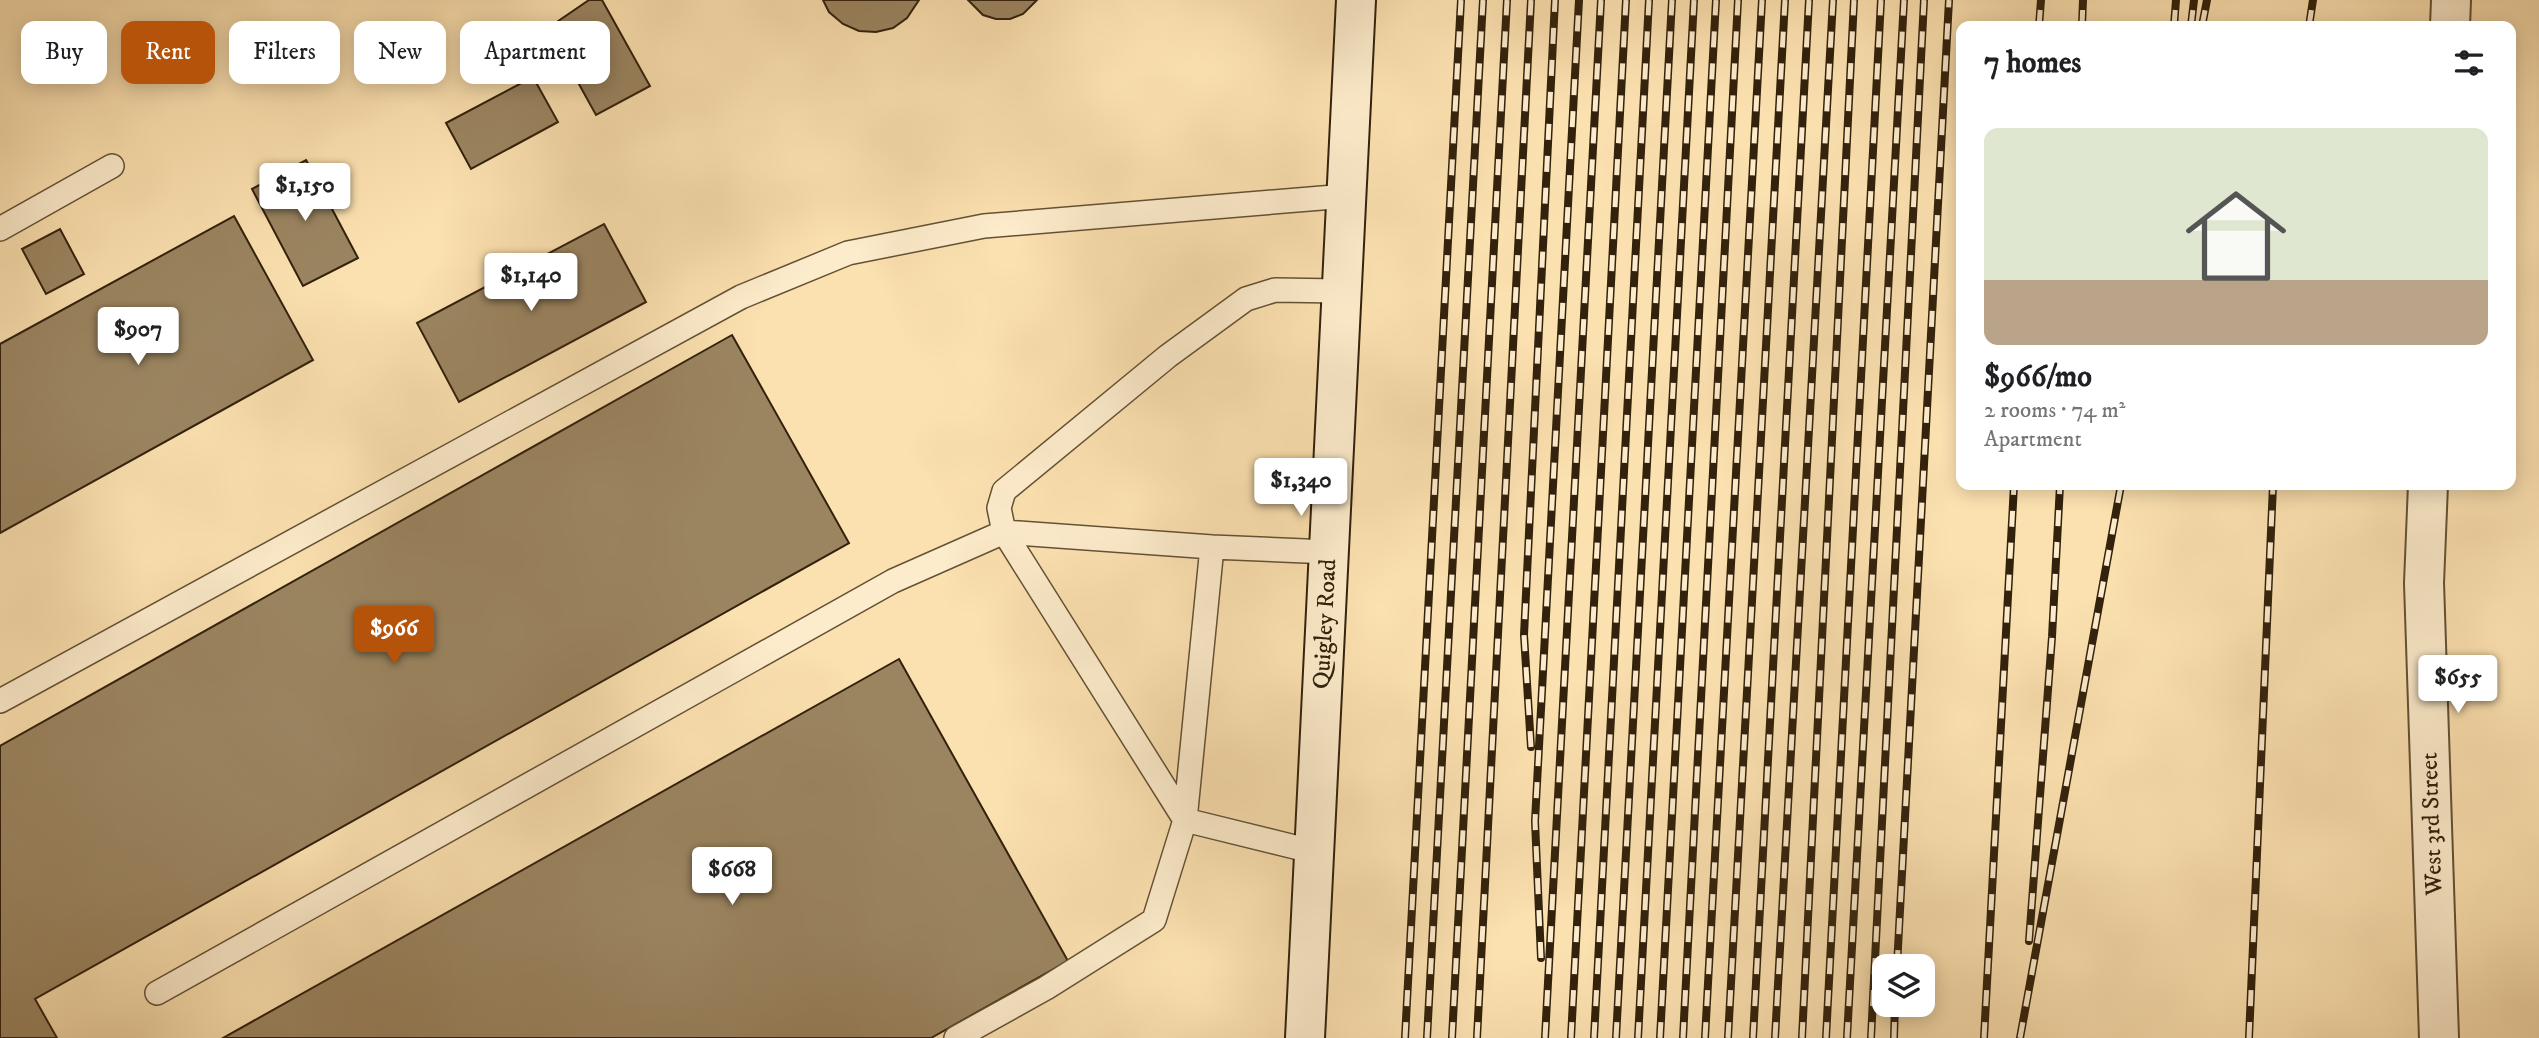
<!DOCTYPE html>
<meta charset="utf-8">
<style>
:root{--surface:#fff;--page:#f6f6f6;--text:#202124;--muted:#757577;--accent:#b45309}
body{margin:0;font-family:"IM FELL DW Pica",serif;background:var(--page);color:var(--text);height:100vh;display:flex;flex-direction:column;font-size:26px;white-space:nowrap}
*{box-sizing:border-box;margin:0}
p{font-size:23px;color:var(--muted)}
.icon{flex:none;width:38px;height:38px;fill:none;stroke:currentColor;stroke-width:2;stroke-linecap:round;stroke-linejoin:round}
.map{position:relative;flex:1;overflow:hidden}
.panel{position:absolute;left:1956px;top:21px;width:560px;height:469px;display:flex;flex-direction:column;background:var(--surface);border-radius:14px;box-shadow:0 4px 18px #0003}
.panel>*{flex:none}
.hud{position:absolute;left:21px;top:21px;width:665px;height:63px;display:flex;gap:14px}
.buttons{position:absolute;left:1872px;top:954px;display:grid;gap:14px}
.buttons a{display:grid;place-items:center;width:63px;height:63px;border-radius:14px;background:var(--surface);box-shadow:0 4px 18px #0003;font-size:35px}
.price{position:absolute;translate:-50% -60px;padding:0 16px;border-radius:7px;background:#fff;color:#222;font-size:23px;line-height:46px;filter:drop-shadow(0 2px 4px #0008)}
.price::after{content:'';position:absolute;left:50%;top:42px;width:21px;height:16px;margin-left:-10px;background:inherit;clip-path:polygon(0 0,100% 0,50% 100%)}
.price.active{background:var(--accent);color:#fff}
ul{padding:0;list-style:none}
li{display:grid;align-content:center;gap:14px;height:371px;padding:0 28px}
li span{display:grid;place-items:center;height:217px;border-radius:14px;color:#555}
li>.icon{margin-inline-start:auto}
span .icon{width:126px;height:126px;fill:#fffc;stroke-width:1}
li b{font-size:30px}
h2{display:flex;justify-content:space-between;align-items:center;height:84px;padding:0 28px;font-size:30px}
.chip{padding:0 24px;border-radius:14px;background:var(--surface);box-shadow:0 4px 18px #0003;font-size:24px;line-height:63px}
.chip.active{background:var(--accent);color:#fff}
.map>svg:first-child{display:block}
.building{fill:#9b8561;stroke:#32210c;stroke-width:2}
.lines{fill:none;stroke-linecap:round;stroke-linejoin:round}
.lane-casing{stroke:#645135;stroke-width:26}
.street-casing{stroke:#645135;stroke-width:42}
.secondary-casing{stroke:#32210c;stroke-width:42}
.lane{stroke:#fdeccc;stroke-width:23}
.street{stroke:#fdeccc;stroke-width:38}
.secondary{stroke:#fdeccc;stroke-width:38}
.rail-casing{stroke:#32210c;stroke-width:8}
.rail{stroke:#fdeccc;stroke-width:5;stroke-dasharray:16;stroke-linecap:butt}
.labels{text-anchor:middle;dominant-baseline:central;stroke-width:5;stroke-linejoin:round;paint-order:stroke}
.street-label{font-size:24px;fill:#32210c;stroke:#fdeccc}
</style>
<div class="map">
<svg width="2539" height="1038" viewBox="0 0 2539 1038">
<rect width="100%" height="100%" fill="#fce1b0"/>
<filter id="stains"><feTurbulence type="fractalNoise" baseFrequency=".00286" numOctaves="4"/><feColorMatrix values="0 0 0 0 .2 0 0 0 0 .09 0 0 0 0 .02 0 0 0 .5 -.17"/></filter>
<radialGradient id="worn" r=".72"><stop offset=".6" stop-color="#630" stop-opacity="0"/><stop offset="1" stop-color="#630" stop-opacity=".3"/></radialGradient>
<path class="building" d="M589,0H602L650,86L596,115L548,28Z
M823,0H919L907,18L893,28L876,32L859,31L843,24L829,12Z
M968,0H1037L1023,14L1010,19H996L983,15Z
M533,77L558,122L471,169L446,123Z
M306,160L358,258L303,286L252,189Z
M234,216L313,360L0,533V344Z
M604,224L646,302L459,402L417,323Z
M60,229L84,274L46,294L22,249Z
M732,335L849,543L35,999L57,1038H0V746Z
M899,659L1068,961L931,1038H223Z"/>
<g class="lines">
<g class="lane-casing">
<path id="lane" d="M0,229L112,166
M0,701L741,297L848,253L984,226L1346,196
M1315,852L1185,820L1212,547L1329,552
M157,993L893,581L1004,532L1212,547
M956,1038L1046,988L1154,920L1185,820L1004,532L999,508L1004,491L1168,356L1246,299L1275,290L1341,291"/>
</g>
<g class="street-casing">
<path id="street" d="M2450,26L2451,0
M2428,485L2424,583L2439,1038"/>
</g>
<g class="secondary-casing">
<path id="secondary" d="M1305,1038L1356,0"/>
</g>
<use href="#lane" class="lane"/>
<use href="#street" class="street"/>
<use href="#secondary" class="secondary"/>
<g class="rail-casing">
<path id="rail" d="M2039,26L2041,0
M2082,26L2083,0
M2174,26L2176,0
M2191,26L2194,0
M2202,26L2207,0
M2309,26L2313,0
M1531,747L1524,635L1555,0
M2029,941L2052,637L2060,485
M1541,958L1535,821L1579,0
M1897,966L1949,0
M1405,1038L1461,0
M1427,1038L1483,0
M1452,1038L1507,0
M1477,1038L1531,0
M1545,1038L1601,0
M1571,1038L1626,0
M1594,1038L1649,0
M1616,1038L1672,0
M1638,1038L1694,0
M1660,1038L1716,0
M1683,1038L1738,0
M1705,1038L1762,0
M1728,1038L1785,0
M1753,1038L1809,0
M1775,1038L1833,0
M1802,1038L1854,0
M1826,1038L1881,0
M1847,1038L1904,0
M1871,1038L1924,0
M1894,1038L1895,1004
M1984,1038L2014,485
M2020,1038L2121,485
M2249,1038L2273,485"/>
</g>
<use href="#rail" class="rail"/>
</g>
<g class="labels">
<g class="street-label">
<text transform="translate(1325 624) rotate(-87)">Quigley Road</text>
<text transform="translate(2432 824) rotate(-92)">West 3rd Street</text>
</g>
</g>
<rect width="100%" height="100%" filter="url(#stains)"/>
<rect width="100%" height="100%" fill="url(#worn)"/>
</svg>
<div class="buttons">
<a><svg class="icon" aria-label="layers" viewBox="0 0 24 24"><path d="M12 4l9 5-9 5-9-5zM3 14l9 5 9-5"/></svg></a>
</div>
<b class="price" style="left:305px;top:223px">$1,150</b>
<b class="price" style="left:531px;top:313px">$1,140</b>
<b class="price" style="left:138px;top:367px">$907</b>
<b class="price" style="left:1301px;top:518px">$1,340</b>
<b class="price active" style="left:394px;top:666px">$966</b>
<b class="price" style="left:2458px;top:715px">$655</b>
<b class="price" style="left:732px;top:907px">$668</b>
<div class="hud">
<a class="chip">Buy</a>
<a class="chip active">Rent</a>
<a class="chip">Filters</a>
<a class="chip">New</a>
<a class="chip">Apartment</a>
</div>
<section class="panel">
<h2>7 homes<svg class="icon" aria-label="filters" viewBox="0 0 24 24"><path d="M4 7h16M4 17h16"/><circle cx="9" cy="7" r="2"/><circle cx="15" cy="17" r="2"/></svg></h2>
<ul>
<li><span style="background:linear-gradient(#dfe7d0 70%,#b9a48a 0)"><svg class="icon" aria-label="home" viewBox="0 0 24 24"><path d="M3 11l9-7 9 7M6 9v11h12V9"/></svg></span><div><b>$966/mo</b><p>2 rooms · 74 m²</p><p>Apartment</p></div></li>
</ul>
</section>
</div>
